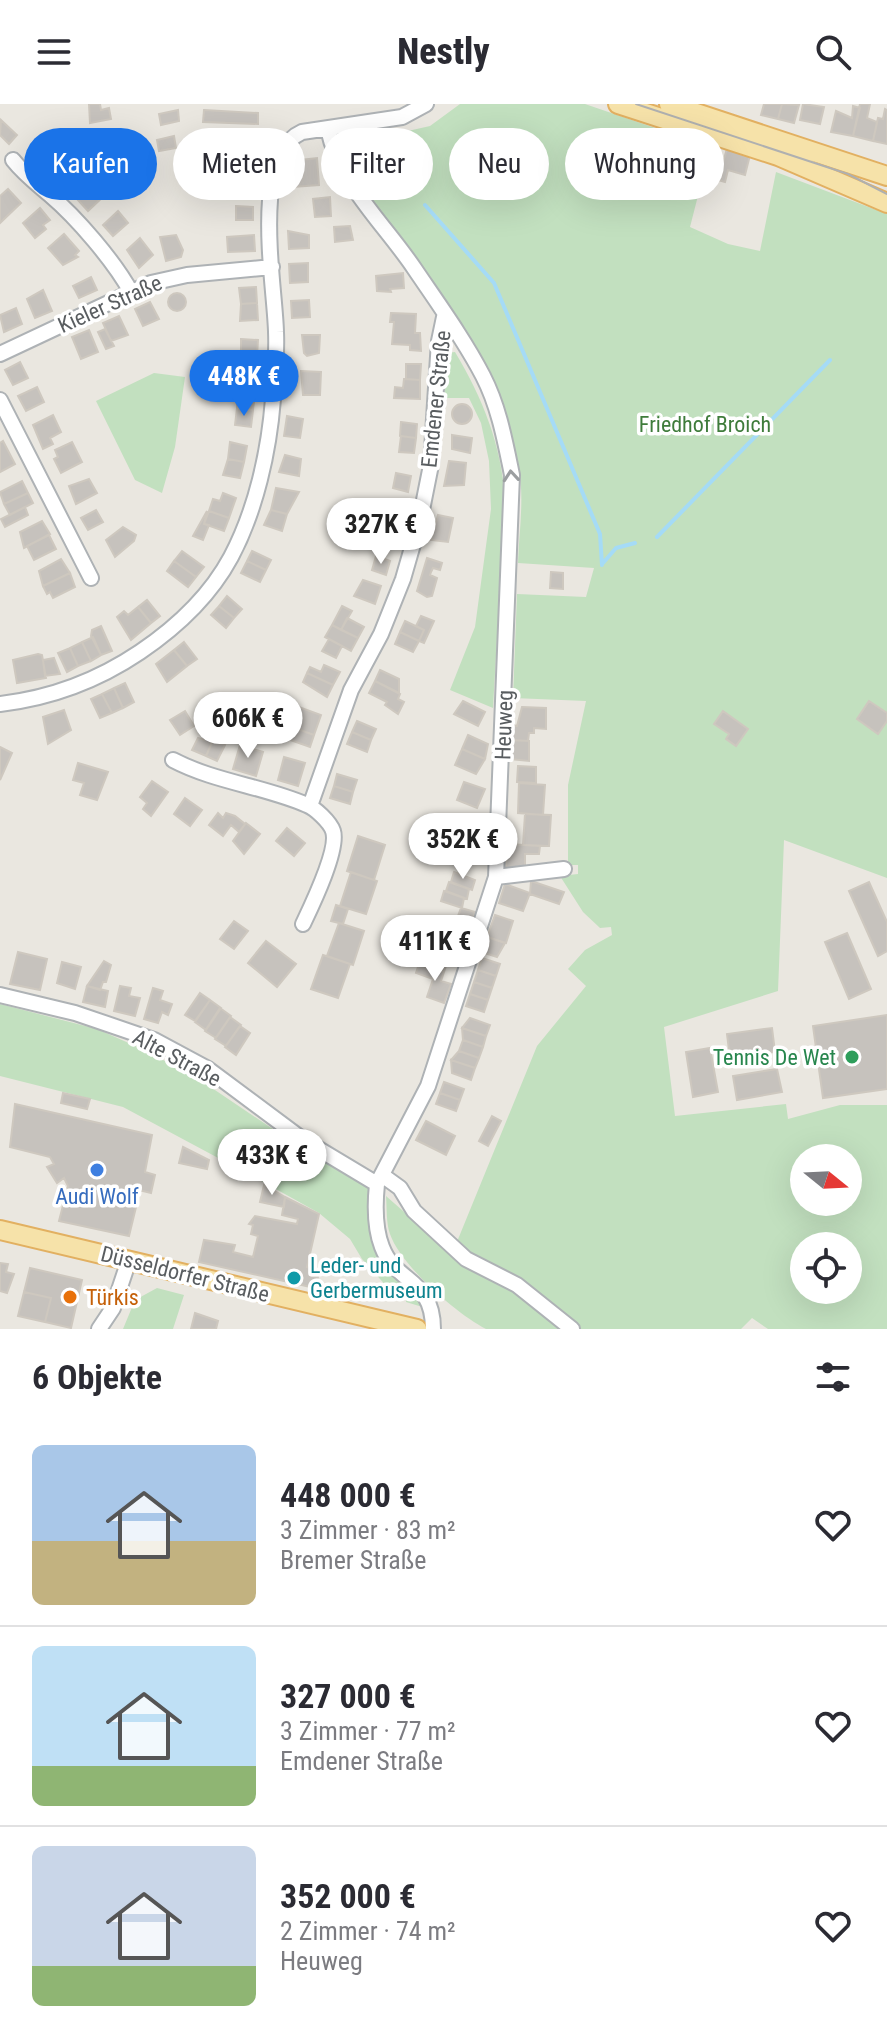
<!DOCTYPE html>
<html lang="de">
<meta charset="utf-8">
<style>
:root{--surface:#fff;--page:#f2f2f3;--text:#2b2b33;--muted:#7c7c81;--line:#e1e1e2;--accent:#1a73e8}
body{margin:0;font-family:"Roboto Condensed",sans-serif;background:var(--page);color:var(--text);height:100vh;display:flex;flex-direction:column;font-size:30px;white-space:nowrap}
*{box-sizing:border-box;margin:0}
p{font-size:26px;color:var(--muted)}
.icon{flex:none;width:44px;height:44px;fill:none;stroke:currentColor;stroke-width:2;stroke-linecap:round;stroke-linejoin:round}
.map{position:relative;height:1225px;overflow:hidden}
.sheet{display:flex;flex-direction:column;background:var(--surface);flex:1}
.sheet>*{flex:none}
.top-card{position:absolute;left:24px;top:24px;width:840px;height:72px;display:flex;gap:16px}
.needle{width:52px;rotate:108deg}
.buttons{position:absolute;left:790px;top:1040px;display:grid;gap:16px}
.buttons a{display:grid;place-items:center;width:72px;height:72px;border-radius:50%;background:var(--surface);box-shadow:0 8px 32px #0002;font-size:40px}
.price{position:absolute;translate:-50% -68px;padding:0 18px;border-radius:28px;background:#fff;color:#222;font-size:26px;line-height:52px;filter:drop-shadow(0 2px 4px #0008)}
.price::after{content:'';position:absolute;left:50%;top:48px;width:24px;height:18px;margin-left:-12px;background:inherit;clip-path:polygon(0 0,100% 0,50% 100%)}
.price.active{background:var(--accent);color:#fff}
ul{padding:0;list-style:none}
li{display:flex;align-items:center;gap:24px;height:200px;padding:0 32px}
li+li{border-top:2px solid var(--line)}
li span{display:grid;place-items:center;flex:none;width:224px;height:160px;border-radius:12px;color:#555}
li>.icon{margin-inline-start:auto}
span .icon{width:96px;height:96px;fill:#fffc;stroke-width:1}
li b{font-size:34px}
h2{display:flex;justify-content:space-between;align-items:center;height:96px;padding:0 32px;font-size:34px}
.chip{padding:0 28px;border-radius:36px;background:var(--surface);box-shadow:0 8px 32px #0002;font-size:28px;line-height:72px}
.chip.active{background:var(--accent);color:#fff}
header{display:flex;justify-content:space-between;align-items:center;height:104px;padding:0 32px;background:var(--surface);font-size:36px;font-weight:800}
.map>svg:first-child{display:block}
.green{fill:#c2e0bf;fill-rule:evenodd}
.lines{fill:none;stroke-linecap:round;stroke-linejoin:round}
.stream{stroke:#a5dbf6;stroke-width:4}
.building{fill:#c6c2bd;stroke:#cec8bf;stroke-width:2}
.minor-casing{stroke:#aeb2b5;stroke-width:18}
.major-casing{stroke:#e2b061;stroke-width:22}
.minor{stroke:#fff;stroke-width:14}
.major{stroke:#f6e2a9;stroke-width:18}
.tram{stroke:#afb0b0;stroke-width:2}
.oneway{stroke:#9b9ea0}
.leisure-dot{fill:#2e9e5b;stroke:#fff;stroke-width:3}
.shop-dot{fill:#3f7fe0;stroke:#fff;stroke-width:3}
.culture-dot{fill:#0f9aa8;stroke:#fff;stroke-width:3}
.food-dot{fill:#e8710a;stroke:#fff;stroke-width:3}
.labels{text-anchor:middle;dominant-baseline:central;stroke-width:7;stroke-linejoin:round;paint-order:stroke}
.street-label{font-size:22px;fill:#595d60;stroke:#fff}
.park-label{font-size:22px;fill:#3f7c3b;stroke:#fff}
.leisure-label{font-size:22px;fill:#27864d;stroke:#fff;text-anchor:end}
.shop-label{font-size:22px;fill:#366cbe;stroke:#fff}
.culture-label{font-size:22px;fill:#0d838f;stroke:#fff;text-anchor:start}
.food-label{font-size:22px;fill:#c56008;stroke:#fff;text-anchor:start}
</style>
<header><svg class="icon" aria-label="menu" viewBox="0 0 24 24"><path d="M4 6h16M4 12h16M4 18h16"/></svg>Nestly<svg class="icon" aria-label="search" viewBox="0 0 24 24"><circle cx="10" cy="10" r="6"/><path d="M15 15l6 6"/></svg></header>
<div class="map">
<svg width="887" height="1225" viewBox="0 0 887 1225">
<rect width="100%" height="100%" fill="#eae7e0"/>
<path class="green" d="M460,0H585L702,40L712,37L690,123L728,140L760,147L776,68L887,110V774L784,736L778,887L664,923L675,1012L786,1000L788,1015L840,1001H887V1225H768L752,1214L741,1225H486C457,1210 401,1162 390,1130C386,1119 387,1104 386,1092L452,1150L537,942L586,882L568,865L585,846L612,831L611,823L600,824L583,808L560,772L578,770V761H568V681L586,597L513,594L517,490L586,493L594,464L518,459C519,427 525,392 518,361C494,247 418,155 347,67L342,48L346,41L430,22ZM804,1054H848V1098H804ZM804,1142H848V1186H804Z
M455,248C483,295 501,340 505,394L493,604L450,586L475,523L491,405L489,357L481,319L469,294H444L447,249Z
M154,269L185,273L175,343L162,389L135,376L96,297Z
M0,900L97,925L149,948L209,982L307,1048L373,1081L379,1144L429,1205L406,1198V1191L389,1185L362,1155L350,1135L319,1109L265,1079L123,1003L0,972Z
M157,1184L184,1191L173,1225H123L135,1196Z"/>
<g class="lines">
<path class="stream" d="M425,101L494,179L600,430L602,461
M657,433L830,256
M603,459L616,444L635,439"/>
</g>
<path class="building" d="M89,0H100L101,6L109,4L111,15L90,19Z
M764,0H782L778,15L761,11Z
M782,0L799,1L794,19L778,15Z
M803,0L824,3L820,20L800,16Z
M860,0H870L867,14L877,18L873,37L853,32Z
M853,2L860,4L853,32L831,28L836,7L852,14Z
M885,5L887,6V40L873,37L878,14L883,15Z
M178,6L179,17L161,21L159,10Z
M204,6L258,9V20L203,18Z
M1,16L17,31L9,40L0,31Z
M119,27L121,37L105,40L103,30Z
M174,32L176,44L159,47L157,36Z
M44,34L57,48L45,59L33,45Z
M246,36L265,42L263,56L237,45L239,37Z
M728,41L751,47L745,71L728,66L725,78L718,76Z
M317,54L319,81L293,83L291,57Z
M67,55L82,71L67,84L53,68Z
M236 78a10 10 0 1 1 20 0a10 10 0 1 1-20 0Z
M93,79L105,91L88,107L77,95Z
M8,85L21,99L0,119V92Z
M330,93L331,112L315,113L313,95Z
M236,102L253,103V116H236Z
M40,104L50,116L43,121L46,125L35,134L23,119Z
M118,107L128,119L113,132L103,121Z
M350,122L353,136L335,138L334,123Z
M288,127L309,131V144L289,145Z
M64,130L79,147L75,151L78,153L63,161L48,144Z
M176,131L183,146L181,153L166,157L160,133Z
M254,131L255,147L228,148L227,133Z
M140,134L153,151L139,164L127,146Z
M308,159V178L290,179L289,160Z
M403,169L404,184L390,185L391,188L377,187L376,172Z
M91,173L97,186L79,194L73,182Z
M256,183L257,199L241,200L239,184Z
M43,186L52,207L35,214L27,195Z
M168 198a9 9 0 1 1 18 0a9 9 0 1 1-18 0Z
M309,196L310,213L292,214L291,197Z
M150,198L159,215L143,222L135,205Z
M257,199L258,216L240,217L241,200Z
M16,204L22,220L4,228L0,211Z
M391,209L416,210L415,229H420L421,247L410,246V241L392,240L394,218H390Z
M119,212L128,231L111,237L103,219Z
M105,225L114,242L106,245L98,228Z
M89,226L98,248L81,255L72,233Z
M302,231H320L319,249L307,252L304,249Z
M241,235L258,236L257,252H241Z
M241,252H257V269L239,268Z
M20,258L28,274L13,281L5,266Z
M406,260H421L420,276L406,275Z
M301,267L321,268L320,291H303Z
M404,275L420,276V295L394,294L395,283L403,284Z
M37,283L44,298L26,307L18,292Z
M237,287L255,289L253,306L237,304Z
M452 310a10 10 0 1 1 20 0a10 10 0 1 1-20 0Z
M237,304L253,306L251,323L235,321Z
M53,311L61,328L50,334L53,340L43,345L33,321Z
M287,312L303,315L300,334L284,332Z
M401,318L417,320L416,334L400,332Z
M452,331L472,334L470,349L452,345Z
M401,332L416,334L414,349L399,348Z
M3,337L15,360L0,368V339Z
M72,338L82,358L61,369L54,355L58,353L55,346Z
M230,338L247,342L244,358L228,355Z
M285,351L301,355L299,372L279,368Z
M228,355L244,358L240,374L223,371Z
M449,357L466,359L464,381L444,382Z
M396,369L411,372L408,388L393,384Z
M89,375L97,389L76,400L69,382Z
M22,377L28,389L4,400L0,388Z
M276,384L299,388L287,410L271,406Z
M28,389L33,399L10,411L4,400Z
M223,389L236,394L229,414L209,407L213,395L220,397Z
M25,403L28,411L5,423L1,415Z
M96,406L103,418L88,426L81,414Z
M271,406L287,410L282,427L264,421Z
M389,406L403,410L399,422L385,418Z
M207,407L204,420L209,421L203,436L193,432Z
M209,407L229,414L224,427L204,420Z
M438,411L453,414L448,438L431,436Z
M42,417L50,430L24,444L20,428Z
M385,418L399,422L395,438L381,434Z
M123,423L136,431L134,437L115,453L106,436Z
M49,431L56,445L34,456L27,442Z
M182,447L204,463L196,473L174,457Z
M252,447L271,456L266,466L247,457Z
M376,452L390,457L386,471L372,466Z
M427,454L442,459L440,466L433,464L431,468L430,471L437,474L432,492L427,493L417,487Z
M61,455L70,469L43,482L39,467Z
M174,457L196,473L188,483L167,467Z
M247,457L266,466L260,478L241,469Z
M551,468L563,469V485L550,484Z
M70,469L75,483L53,494L50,488L47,490L43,482Z
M363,476L381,482L375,500L354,492Z
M227,492L242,505L234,514L219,502Z
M147,496L160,512L151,519L138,503Z
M219,502L234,514L226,524L211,511Z
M342,502L352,507L341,526L332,521Z
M138,503L151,519L131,536L117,513L124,507L128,511Z
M421,512L434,517L424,539L419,537L424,526L416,522Z
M347,514L364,523L358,534L341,526Z
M405,517L424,526L419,537L400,528Z
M332,521L358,534L351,547L325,533Z
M101,522L112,547L101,551L91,532L92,526Z
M400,528L419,537L413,548L395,540Z
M93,533L101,551L91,557L82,538Z
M329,535L342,542L336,554L322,547Z
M82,538L91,557L78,562L70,544Z
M184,538L197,555L187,562L174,546Z
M70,544L78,562L67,568L58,549Z
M174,546L187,562L167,578L156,560Z
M38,550L42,551L46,574L17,579L13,556Z
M54,554L60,570L45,572L43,556Z
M324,561L340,568L333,581L307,569L310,563L321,568Z
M380,566L399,575V589L375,577Z
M307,569L333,581L327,593L303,578Z
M375,577L400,590L398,595L404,598L398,610L385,601L387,598L369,589Z
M125,579L134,598L123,604L114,584Z
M114,584L123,604L112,609L102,590Z
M102,590L112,609L100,614L91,595Z
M463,597L485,608L478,622L454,610Z
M869,597L887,609V617L878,630L857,615Z
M296,602L321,611L314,631L289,622Z
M522,603L546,604V625L534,624V629H529L528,637L511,636L512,621L517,622Z
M64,606L71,626L48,640L43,613Z
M185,607L194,622L180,631L170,616Z
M723,607L748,625L736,642L726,635L729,630L714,620Z
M357,617L376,625L371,636L352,628Z
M295,624L314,631L310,643L290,636Z
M352,628L371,636L367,648L347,640Z
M468,631L488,640L485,655L462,645Z
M205,632L213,636L206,652L192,646L198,634L204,636Z
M213,636L225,641L217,657L206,652Z
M511,636L529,637V657L510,655Z
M240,641L263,648L256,672L233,665Z
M0,643L12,649L0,676Z
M462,645L485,655L476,670L455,661Z
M284,653L305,659L298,682L278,676Z
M78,659L108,668L97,696L80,691L84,679L73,676Z
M518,662L536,663V679L517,678Z
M337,670L357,676L353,688L334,682Z
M152,677L168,688L151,712L143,705L147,699L140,693Z
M464,678L485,685L477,704L457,696Z
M519,679L545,681L543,711L518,709Z
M334,682L353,688L350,700L330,694Z
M185,694L202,706L190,722L174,710Z
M218,709L223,714L226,709L235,712L245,720L239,728L231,721L223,732L209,721Z
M525,710L551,711L549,742L523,741Z
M246,719L260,730L244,750L233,737Z
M287,724L305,739L294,752L276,737Z
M358,732L385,741L374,776L347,767Z
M507,740L540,742L539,750H525V764L506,763Z
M351,768L377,777L366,810L340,802Z
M454,768L475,776L472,786L451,778Z
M531,777L564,788L559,800L530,790Z
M449,778L469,785L467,795L446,787Z
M869,778L887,818V847L878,852L849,787Z
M505,780L530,789L523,807L499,799Z
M444,787L464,794L462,804L441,797Z
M336,801L348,805L343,820L331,817Z
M461,804L475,808L470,825L455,820Z
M495,811L513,817L506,839L487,833Z
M234,817L248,827L234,845L220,835Z
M339,819L364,827L353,861L327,852Z
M455,820L470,825L464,841L450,836Z
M847,829L871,885L849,895L825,838Z
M432,830L454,837L444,868L421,861Z
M487,833L505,839L497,853L482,848Z
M266,837L296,860L277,883L248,859Z
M18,848L47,855L40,886L10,880Z
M323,851L350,860L338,894L311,885Z
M482,854L500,860L496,872L478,866Z
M104,857L111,861L106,878H103L100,886L87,882Z
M62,858L81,863L75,885L57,879Z
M419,860L444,868L441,877L451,880L444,899L427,893L433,875L416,869Z
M478,866L496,872L492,884L474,878Z
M474,878L492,884L488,896L470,890Z
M87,882L108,887L105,903L83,898Z
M120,882L131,884L129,892L140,894L135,912L114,907Z
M153,884L163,887L160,896L172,900L168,911L162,908L158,919L144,915Z
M200,889L210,896L195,917L185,911Z
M470,890L488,896L484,908L466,902Z
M210,896L221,904L206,926L195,918Z
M220,904L231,912L216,934L205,927Z
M887,911V985L823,994L813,922Z
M230,913L241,921L226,942L215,935Z
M470,914L490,921L486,932L462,924Z
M240,922L250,929L236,951L225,943Z
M462,924L486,932L483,943L463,936Z
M772,924L775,948L730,954L727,930Z
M463,936L483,943L479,954L459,947Z
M710,944L718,988L693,993L686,948Z
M459,947L479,954L475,964L451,956Z
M451,956L475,964L471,976L452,969Z
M777,965L782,988L737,996L733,972Z
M444,978L464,985L460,996L440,989Z
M63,989L90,995L87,1005L61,999Z
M440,989L460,996L456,1007L436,1000Z
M15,1000L152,1031L145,1068L155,1071L151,1089L139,1086L138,1094L133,1092L132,1098L137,1099L129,1132L59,1117L68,1082L64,1074L57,1079L47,1063L54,1060L50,1053L10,1043Z
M492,1012L501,1017L488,1042L479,1037Z
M426,1017L455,1032L446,1051L416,1036Z
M183,1043L209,1056L207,1065L179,1059Z
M264,1081L285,1093L284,1103L260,1098Z
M285,1093L319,1110L307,1163L314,1165L312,1172L318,1173L315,1184L199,1158L204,1136L235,1141L233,1148L253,1153L258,1132L251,1130L253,1121L249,1120L255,1112L297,1120L298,1115L282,1111Z
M0,1159L8,1160L6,1168L14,1170L7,1189L0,1187Z
M30,1164L82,1176L71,1224L45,1218L51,1194L24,1188Z
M24,1188L51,1194L45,1218L18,1212Z
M195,1209L218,1217L216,1225H191Z"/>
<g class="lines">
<g class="minor-casing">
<path id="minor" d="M328,25C340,81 383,118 414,164C437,198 464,235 483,272C499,303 505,337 512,371L496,773L428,982L377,1080C375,1099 375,1125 382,1143C396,1180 433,1174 433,1225
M13,56C24,70 36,79 50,91C77,114 114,157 131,188
M0,250L151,179L187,171L272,163
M0,296L91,474
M0,600C52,594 97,577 140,548C177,523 210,492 231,453C256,406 269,347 273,295C275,273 277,250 276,228C275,181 250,51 302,28L402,13L426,0
M173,656C215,678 263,682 307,701C315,704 330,718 333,727C339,745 312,801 303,820
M310,702L351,586L381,530L403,475L420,416L431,361L439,237L444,213
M496,773L564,765
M0,891L75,909L154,936L208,965L302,1035L377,1080
M382,1071L400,1084L414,1107L466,1155L517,1181L572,1225
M99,1225L113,1204L129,1156"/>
</g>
<g class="major-casing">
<path id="major" d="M618,0L778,52L887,99
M669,0L887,72
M0,1126L417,1225"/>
</g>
<use href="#minor" class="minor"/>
<use href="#major" class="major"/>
<path class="tram" d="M636,0L848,70L887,90"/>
</g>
<defs><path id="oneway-chevron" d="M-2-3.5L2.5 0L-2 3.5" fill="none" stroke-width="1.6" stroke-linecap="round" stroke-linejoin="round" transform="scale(2)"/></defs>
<use class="oneway" href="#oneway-chevron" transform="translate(511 372) rotate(-95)"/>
<circle class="leisure-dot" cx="852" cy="953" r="8"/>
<circle class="shop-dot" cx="97" cy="1066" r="8"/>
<circle class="culture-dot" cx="294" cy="1174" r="8"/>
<circle class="food-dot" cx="70" cy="1193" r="8"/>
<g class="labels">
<g class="street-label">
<text transform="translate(110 200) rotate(-24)">Kieler Straße</text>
<text transform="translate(436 295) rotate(-84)">Emdener Straße</text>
<text transform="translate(504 621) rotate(-88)">Heuweg</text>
<text transform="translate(177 954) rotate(28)">Alte Straße</text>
<text transform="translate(185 1170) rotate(14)">Düsseldorfer Straße</text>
</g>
<g class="park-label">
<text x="705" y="320">Friedhof Broich</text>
</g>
<g class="leisure-label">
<text x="836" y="953">Tennis De Wet</text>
</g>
<g class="shop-label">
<text x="97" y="1092">Audi Wolf</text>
</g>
<g class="culture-label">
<text x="310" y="1161">Leder- und<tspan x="310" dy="25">Gerbermuseum</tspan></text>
</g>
<g class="food-label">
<text x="86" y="1193">Türkis</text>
</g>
</g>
</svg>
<div class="buttons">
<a><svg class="needle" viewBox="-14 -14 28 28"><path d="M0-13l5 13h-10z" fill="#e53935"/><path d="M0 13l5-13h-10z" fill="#7c7c81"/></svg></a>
<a><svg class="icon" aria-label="locate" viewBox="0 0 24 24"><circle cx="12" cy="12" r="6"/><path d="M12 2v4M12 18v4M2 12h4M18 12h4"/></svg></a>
</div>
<b class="price active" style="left:244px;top:314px">448K €</b>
<b class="price" style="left:381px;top:462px">327K €</b>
<b class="price" style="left:248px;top:656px">606K €</b>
<b class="price" style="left:463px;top:777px">352K €</b>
<b class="price" style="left:435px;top:879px">411K €</b>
<b class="price" style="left:272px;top:1093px">433K €</b>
<div class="top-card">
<a class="chip active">Kaufen</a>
<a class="chip">Mieten</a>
<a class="chip">Filter</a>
<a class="chip">Neu</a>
<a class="chip">Wohnung</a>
</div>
</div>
<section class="sheet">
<h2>6 Objekte<svg class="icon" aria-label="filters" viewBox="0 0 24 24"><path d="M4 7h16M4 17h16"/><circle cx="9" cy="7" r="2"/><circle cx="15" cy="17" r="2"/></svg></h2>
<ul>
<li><span style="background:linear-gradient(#a9c7e8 60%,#c2b280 0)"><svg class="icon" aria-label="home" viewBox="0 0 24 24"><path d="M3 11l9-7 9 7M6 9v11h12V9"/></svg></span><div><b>448 000 €</b><p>3 Zimmer · 83 m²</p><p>Bremer Straße</p></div><svg class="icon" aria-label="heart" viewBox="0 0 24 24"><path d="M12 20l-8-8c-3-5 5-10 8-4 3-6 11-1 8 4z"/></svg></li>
<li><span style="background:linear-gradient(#bfe0f5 75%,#8fb573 0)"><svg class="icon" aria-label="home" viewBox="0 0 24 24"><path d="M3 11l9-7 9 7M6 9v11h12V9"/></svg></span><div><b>327 000 €</b><p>3 Zimmer · 77 m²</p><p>Emdener Straße</p></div><svg class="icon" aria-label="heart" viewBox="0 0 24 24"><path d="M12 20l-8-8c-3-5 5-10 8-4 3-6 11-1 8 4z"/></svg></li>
<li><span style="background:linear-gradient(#c9d6e8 75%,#8fb573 0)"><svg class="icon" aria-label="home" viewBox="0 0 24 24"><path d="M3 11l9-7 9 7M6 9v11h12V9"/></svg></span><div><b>352 000 €</b><p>2 Zimmer · 74 m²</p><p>Heuweg</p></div><svg class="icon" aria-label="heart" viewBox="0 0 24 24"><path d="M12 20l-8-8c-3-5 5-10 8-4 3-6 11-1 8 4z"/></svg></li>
</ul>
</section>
